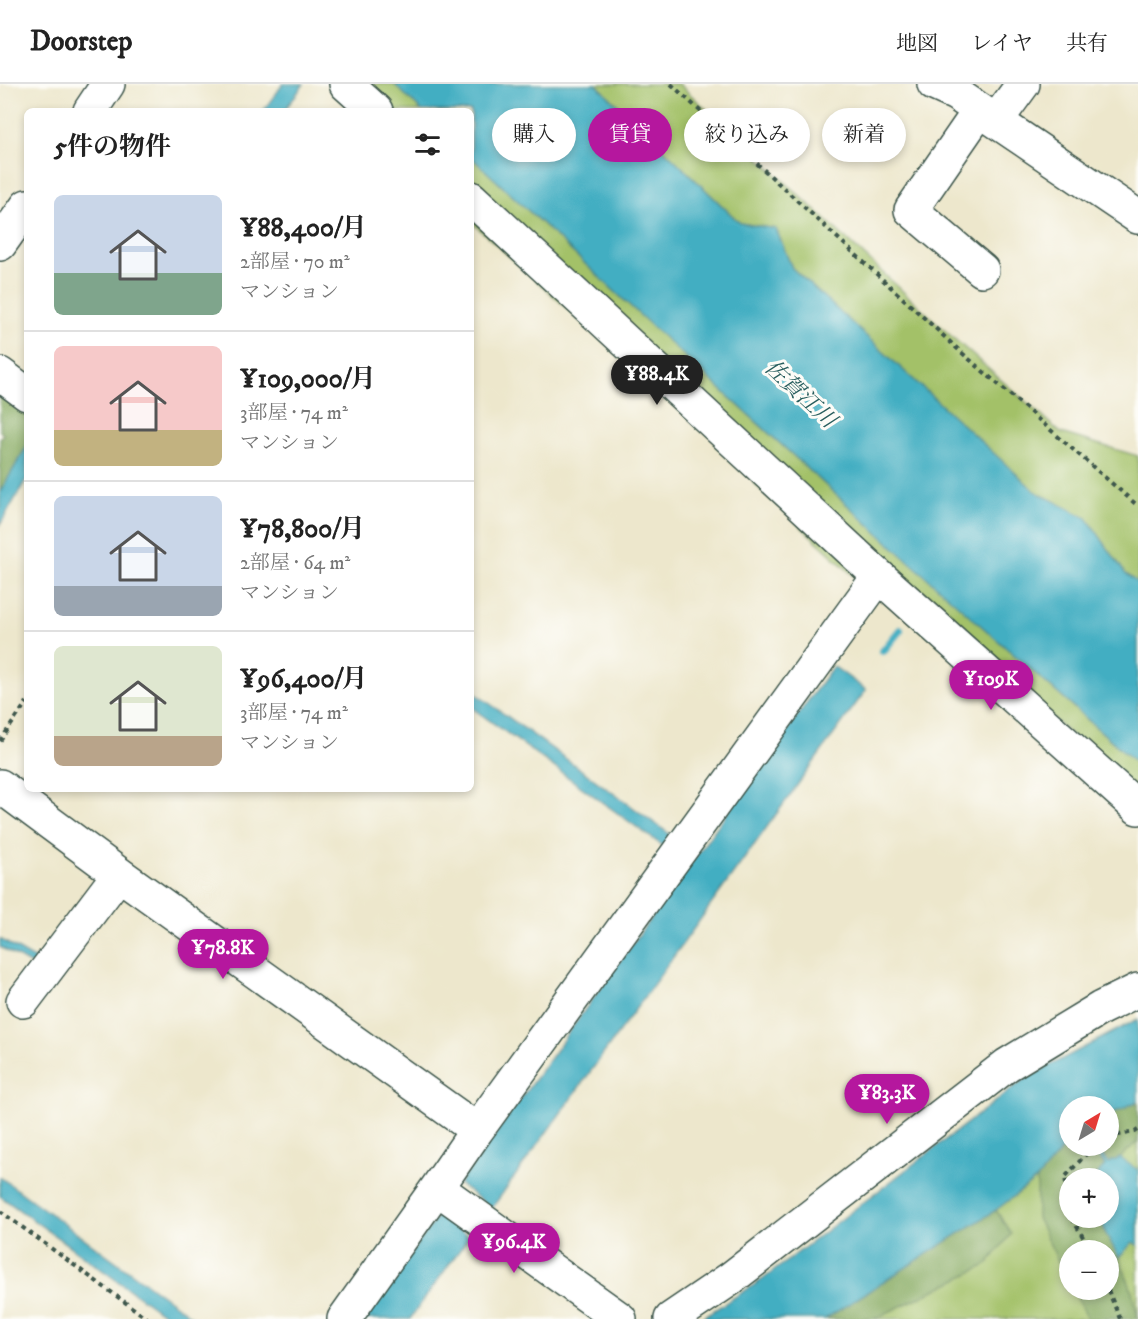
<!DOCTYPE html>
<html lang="ja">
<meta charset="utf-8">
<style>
:root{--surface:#fff;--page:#f2f2f2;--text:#222;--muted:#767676;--line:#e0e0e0;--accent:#b5179e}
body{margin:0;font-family:"IM FELL DW Pica","Noto Serif JP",serif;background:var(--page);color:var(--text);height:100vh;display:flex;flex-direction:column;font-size:22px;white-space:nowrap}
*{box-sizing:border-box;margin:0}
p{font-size:20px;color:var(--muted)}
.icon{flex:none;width:33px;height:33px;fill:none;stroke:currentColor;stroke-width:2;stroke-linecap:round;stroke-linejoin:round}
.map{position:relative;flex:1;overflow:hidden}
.side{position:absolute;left:24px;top:24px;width:450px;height:684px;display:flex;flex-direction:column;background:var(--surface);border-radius:9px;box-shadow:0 3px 9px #0003}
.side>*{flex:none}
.top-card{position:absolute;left:492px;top:24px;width:555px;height:54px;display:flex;gap:12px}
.needle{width:39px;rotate:38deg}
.tools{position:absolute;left:1059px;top:1012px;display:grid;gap:12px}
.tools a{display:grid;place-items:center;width:60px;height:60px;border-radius:50%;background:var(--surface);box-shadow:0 3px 9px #0003;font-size:30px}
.price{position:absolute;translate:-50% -51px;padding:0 14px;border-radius:21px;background:var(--accent);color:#fff;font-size:20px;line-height:39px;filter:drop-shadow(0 2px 3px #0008)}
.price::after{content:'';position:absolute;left:50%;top:36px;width:18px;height:14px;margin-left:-9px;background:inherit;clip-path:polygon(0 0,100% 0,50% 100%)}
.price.on{background:#222;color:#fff}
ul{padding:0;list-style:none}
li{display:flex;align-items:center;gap:18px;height:150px;padding:0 30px}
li+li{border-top:2px solid var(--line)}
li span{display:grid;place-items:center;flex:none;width:168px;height:120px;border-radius:9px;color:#555}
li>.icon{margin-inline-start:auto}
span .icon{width:72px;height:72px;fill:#fffc;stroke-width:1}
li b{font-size:26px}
h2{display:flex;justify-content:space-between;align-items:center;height:72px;padding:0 30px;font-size:26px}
.tag{padding:0 21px;border-radius:27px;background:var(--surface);box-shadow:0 3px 9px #0003;font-size:21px;line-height:54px}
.tag.on{background:var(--accent);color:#fff}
header{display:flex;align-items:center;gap:36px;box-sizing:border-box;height:84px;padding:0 30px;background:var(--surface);border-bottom:2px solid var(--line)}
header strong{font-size:28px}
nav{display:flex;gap:33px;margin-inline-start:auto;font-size:21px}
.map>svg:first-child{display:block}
.green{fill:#a3c168;stroke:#617f4e;stroke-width:1.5;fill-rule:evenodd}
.forest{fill:#82a75c;stroke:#507248;stroke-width:1.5}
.water{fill:#43aec2;stroke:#31767b;stroke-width:1.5}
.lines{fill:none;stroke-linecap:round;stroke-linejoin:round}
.stream{stroke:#43aec2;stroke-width:8}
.minor-casing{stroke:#3e564b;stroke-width:36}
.path{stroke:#3e564b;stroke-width:4;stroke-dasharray:4.5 4.5;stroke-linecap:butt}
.minor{stroke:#fff;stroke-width:33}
.labels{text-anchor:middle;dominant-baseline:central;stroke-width:6;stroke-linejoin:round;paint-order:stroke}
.water-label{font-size:22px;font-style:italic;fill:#2a5f5f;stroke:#fdfcf7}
</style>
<header>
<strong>Doorstep</strong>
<nav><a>地図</a><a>レイヤ</a><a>共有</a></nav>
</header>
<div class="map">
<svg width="1138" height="1235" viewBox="0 0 1138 1235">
<rect width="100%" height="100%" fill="#fdfcf7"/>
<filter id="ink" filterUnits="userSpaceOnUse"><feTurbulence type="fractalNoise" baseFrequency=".0167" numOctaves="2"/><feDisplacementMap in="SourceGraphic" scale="12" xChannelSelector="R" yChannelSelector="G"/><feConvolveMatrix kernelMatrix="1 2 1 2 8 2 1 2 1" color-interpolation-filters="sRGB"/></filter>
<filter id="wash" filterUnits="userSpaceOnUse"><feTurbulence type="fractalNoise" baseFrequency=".008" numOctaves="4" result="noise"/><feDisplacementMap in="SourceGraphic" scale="24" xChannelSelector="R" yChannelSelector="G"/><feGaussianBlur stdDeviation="1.35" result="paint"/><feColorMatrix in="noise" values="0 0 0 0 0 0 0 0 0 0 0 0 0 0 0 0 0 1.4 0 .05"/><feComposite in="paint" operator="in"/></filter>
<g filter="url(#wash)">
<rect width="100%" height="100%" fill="#ede7cc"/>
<path class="green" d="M345,0H394L422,27H350Z
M596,0H679L950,251L1061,349L1138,372V499L1125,489L1087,434L1036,408L792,184L776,145L740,139Z
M471,73C690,279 912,482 1138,680V710L884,485L856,494L753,398L766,377L623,274L471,138Z
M1138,1017V1235H825L996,1126L1037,1095L1069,1057L1070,1062H1108L1109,1031ZM1070,1095H1108V1134H1070ZM1070,1167H1108V1206H1070Z"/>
<path class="forest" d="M0,305L27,328V362L0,408V354L3,350L0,347Z
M1135,1018L1138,1020V1057L1120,1074L1108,1079L1099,1066L1095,1067L1105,1081L1096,1092V1095H1070V1134H1102L1105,1148L1119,1173L1132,1207L1138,1235H1088L1073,1206H1108V1167H1070L1069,1199L1037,1134V1095L1069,1057L1070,1062H1108L1109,1031Z
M996,1126L1011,1150L987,1181L874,1235H825Z"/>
<path class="water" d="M283,0H304L284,27H263Z
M394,0H596L740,139L776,145L792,184L1036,408L1087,434L1125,489L1138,499V680L935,501L657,247L471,73V27H422Z
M27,362V394L0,441V408Z
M833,582L866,606L492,1124L459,1100Z
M471,606L675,754L667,765L471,623Z
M0,855L36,876L33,882L0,863Z
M1138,935V1017L1109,1031L1108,1023H1070L1069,1057L1037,1095L996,1126L825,1235H700L762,1196L1026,994Z
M1098,1066L1108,1079L1120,1074L1138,1086V1162L1133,1158L1119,1173L1105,1148L1102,1134H1108V1095H1096V1092L1105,1081L1095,1068Z
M0,1093L195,1235H170L0,1112Z
M439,1130L469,1153L410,1235H364Z"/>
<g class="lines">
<path class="stream" d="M883,567L900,546"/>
</g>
</g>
<g filter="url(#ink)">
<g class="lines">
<g class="minor-casing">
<path id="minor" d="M346,0L376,27
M934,0L956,10L1138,133
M980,26L911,126L982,186
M90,27L108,0
M996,37L1023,0
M471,114L879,492L1138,724
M0,160L27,122
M0,290L27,310
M0,702L119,790L477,1046
M23,917L119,790
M437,1104L620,1235
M344,1235L437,1104L477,1046L879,492
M671,1235L730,1195L1007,981L1101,924L1138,906"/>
</g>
<path class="path" d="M671,0L961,268L1138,422
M0,657L27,618
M1108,1053L1135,1048L1138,1046
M0,1127L148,1235
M1070,1127L1065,1093L1088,1068L1096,1062
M1072,1134L1091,1167
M1108,1206L1120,1235"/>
<use href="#minor" class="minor"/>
</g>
</g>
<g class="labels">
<g class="water-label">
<text transform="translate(800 310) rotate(43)">佐賀江川</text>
</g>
</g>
</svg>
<div class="tools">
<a><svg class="needle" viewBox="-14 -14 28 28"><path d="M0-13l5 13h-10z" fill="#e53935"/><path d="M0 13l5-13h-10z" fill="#767676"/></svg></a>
<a>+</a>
<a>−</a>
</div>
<b class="price on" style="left:657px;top:322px">¥88.4K</b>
<b class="price" style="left:991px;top:627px">¥109K</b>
<b class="price" style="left:223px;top:896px">¥78.8K</b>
<b class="price" style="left:887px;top:1041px">¥83.3K</b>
<b class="price" style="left:514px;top:1190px">¥96.4K</b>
<div class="top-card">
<a class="tag">購入</a>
<a class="tag on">賃貸</a>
<a class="tag">絞り込み</a>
<a class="tag">新着</a>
</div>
<section class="side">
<h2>5件の物件<svg class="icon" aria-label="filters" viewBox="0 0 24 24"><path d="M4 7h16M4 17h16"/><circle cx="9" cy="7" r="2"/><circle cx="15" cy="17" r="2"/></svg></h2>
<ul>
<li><span style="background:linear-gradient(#c9d6e8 65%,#7fa58c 0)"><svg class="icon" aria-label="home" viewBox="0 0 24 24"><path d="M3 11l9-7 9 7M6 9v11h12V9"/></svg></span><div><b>¥88,400/月</b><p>2部屋 · 70 m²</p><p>マンション</p></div></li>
<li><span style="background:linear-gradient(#f6c9c9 70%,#c2b280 0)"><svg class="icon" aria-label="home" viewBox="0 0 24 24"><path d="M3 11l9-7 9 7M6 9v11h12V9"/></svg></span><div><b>¥109,000/月</b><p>3部屋 · 74 m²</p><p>マンション</p></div></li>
<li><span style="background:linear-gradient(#c9d6e8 75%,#9aa5b1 0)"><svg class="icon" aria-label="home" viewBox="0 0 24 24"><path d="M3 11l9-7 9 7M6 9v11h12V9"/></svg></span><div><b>¥78,800/月</b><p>2部屋 · 64 m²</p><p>マンション</p></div></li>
<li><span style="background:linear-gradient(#dfe7d0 75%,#b9a48a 0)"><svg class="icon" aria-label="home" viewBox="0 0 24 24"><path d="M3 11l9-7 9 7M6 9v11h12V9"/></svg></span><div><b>¥96,400/月</b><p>3部屋 · 74 m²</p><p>マンション</p></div></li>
</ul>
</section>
</div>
